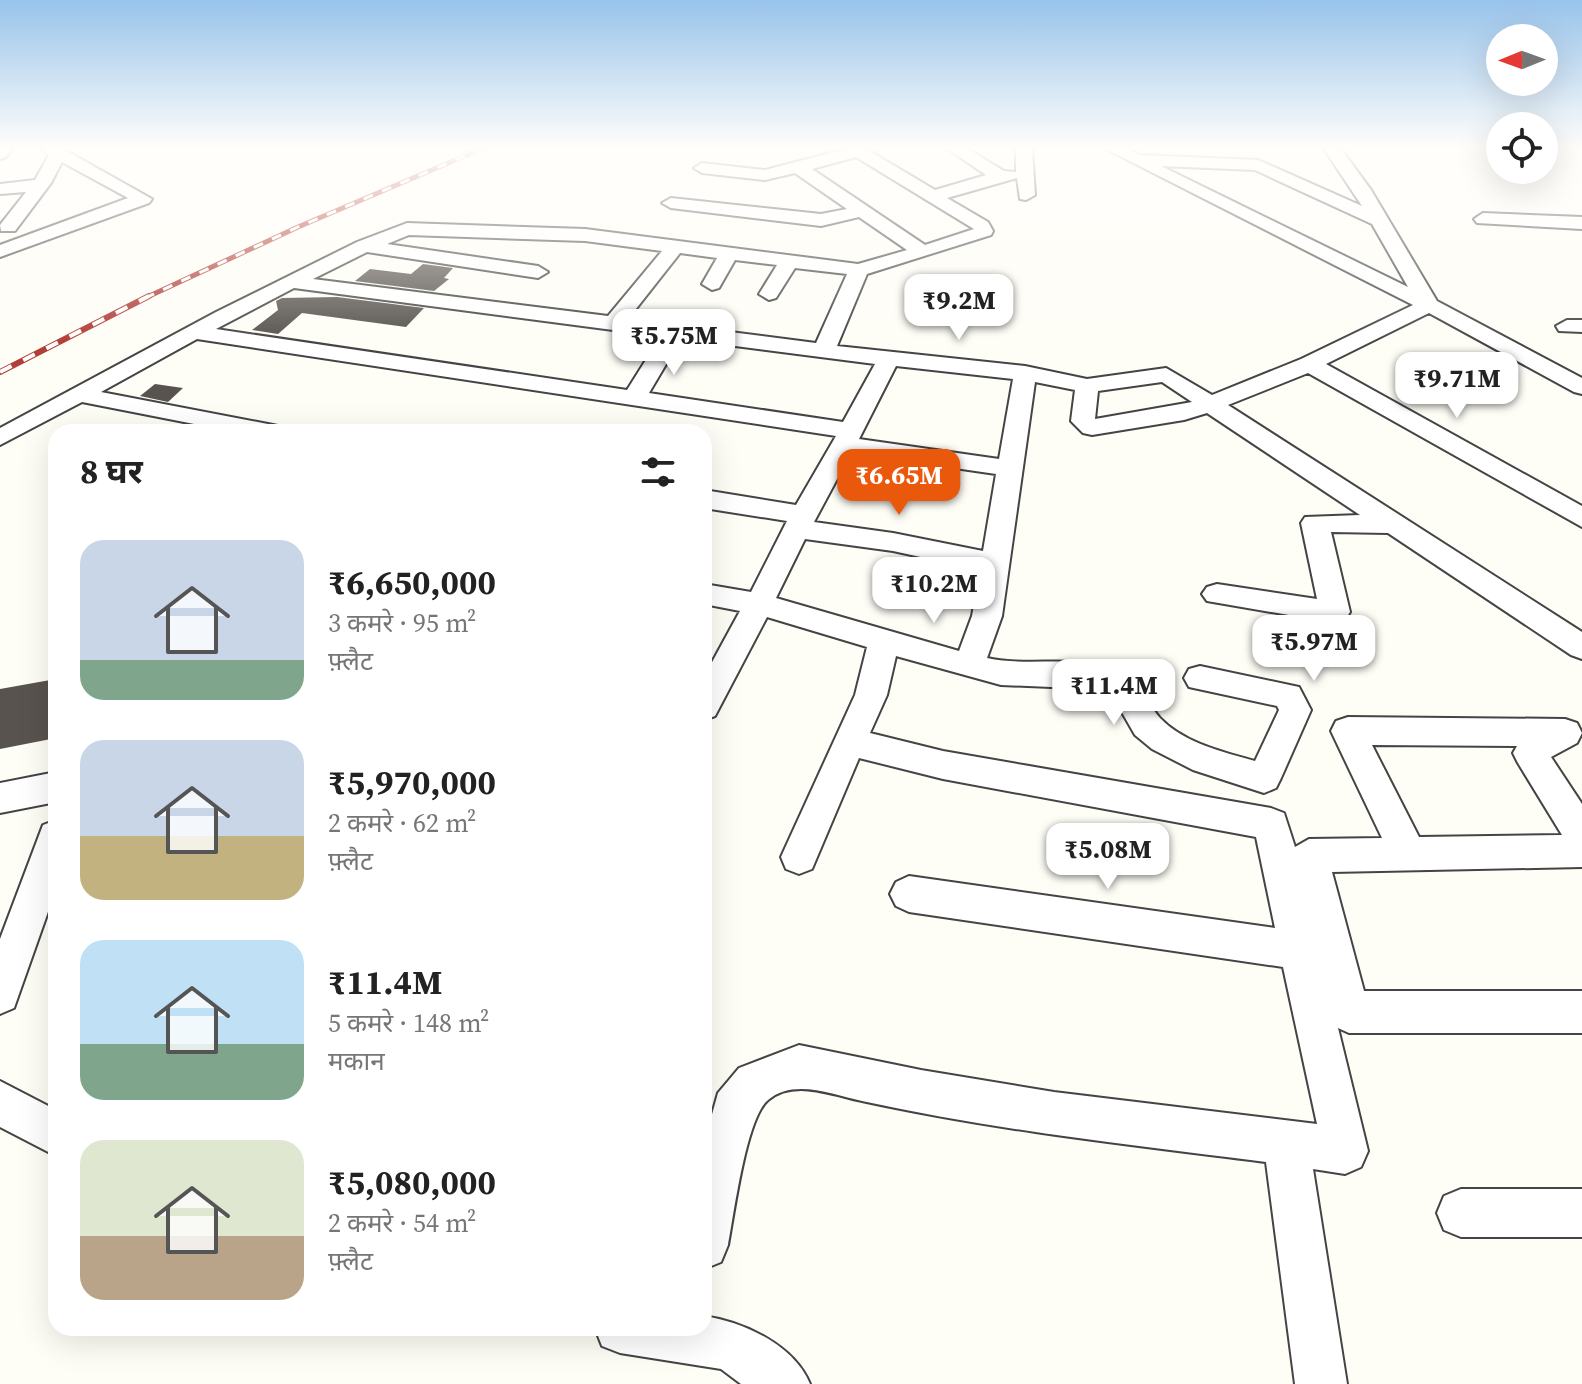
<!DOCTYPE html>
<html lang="hi">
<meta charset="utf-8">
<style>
:root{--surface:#fff;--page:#f2f2f2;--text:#222;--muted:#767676;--accent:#ea580c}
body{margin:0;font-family:"Source Serif 4","Noto Sans Devanagari",serif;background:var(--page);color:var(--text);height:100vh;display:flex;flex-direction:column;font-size:30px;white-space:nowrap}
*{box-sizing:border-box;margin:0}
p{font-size:26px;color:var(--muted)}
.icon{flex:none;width:44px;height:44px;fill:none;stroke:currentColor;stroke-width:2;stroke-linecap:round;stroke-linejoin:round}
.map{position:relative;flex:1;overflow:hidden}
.details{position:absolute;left:48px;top:424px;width:664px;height:912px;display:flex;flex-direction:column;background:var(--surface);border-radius:24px;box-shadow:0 8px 32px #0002}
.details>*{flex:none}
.needle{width:52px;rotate:269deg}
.buttons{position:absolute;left:1486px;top:24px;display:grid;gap:16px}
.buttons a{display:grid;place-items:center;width:72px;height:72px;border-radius:50%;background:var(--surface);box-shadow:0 8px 32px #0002;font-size:40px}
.price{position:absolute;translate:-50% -68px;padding:0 18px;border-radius:16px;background:#fff;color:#222;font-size:26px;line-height:52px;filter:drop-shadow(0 2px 4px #0008)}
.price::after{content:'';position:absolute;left:50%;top:48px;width:24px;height:18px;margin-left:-12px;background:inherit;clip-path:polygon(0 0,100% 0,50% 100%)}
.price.on{background:var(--accent);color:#fff}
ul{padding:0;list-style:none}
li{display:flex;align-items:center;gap:24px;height:200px;padding:0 32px}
li span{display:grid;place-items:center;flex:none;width:224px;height:160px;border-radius:24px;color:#555}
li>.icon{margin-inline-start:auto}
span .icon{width:96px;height:96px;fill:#fffc;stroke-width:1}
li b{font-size:34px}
h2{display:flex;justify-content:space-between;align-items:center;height:96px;padding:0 32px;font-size:34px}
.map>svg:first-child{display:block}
.building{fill:#58534e}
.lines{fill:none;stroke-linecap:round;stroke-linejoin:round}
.minor-casing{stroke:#444;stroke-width:4}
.minor{fill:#fff;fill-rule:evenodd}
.rail-far1-casing{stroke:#b23e38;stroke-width:5}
.rail-casing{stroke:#b23e38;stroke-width:6}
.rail-far1{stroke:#fff;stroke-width:3;stroke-dasharray:10;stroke-linecap:butt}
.rail{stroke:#fff;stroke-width:4;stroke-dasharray:13;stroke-linecap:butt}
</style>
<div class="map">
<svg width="1582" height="1384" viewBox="0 0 1582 1384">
<rect width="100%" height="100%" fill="#fefdf6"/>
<path class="building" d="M423,264L453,268L444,278L449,279L434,291L355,281L370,269L411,274Z
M337,297L424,308L406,327L302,313L278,334L252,330L278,310L276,301L282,298Z
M155,384L183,388L168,402L140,396Z
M56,679V738L0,749V689Z"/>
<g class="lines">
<g class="minor-casing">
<path id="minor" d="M0,149H12L6,157L0,159Z
M42,149H63L152,199L149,203L0,257V245L128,198L62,162L51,183L15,231H1L0,225L26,192L0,194V184L35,180L49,155Z
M846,149H866L935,190L986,175L948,149H968L1004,171L1016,172V149H1032L1035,195L1026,200L1020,199L1017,178L947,198L988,222L993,231L991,235L867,274L837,346L1025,366L1087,379L1166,368L1212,395L1301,359L1413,305L1106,149H1128L1140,155L1258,160L1362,206L1324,149H1341L1371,190L1437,301L1582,378V394L1574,392L1429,313L1326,364L1582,506V527L1308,373L1228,405L1582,632V659L1571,655L1388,533L1331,532L1350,612L1345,620L1335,623L1207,601L1202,594L1207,587L1217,584L1317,599L1301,523L1305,517L1360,515L1207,413L1184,420L1092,435L1083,433L1071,421L1075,390L1035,382L1002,616L987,658C1033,668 1084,652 1127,674C1145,683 1147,704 1160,718C1184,743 1223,752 1255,761L1279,710L1277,706L1189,687L1184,678L1189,669L1200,666L1299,687L1311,710L1281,778L1276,788L1264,793L1193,770L1152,749L1135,735L1116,702L1098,689L1001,685L896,656L887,695L870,733L943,751L1271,808L1284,813L1295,847L1309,839L1382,838L1331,731L1336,721L1348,717L1565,719L1577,723L1582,733L1577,743L1551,757L1582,804V867L1332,872L1364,991H1582V1033H1349L1338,1028L1368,1151L1361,1167L1345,1174L1313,1169L1347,1384H1295L1266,1162C1131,1145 995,1130 862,1101C833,1095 794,1078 768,1100C746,1118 734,1214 728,1245L721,1262L704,1269V1143L718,1093L739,1068L799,1045L921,1070L1054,1092L1317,1124L1283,967L909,912L896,906L890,894L896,882L909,876L1275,928L1256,837L943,779L859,758L812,869L799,874L786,869L781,857L855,695L867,647L767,617L715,716L704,720V677L740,611L704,604V584L751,592L787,521L704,508V490L796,505L836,436L197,339L101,392L273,425L282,427L285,432H235L82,402L0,445V428L216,312L357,242L407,223L585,229L858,264L907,250L859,217L821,226L671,208L662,203L671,198L821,214L847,209L795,173L765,180L702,173L694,168L702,163L765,170ZM856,157L974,229L925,245L812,169ZM1161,166L1255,170L1372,224L1408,287ZM409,235L585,241L662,251L608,316L313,279L367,252L538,278L548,272L538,266L387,244ZM680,253L717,258L702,284L712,290L719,288L735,260L777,265L759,294L769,300L776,298L795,268L847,274L816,343L628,319ZM294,288L613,330L661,336L627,390L216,329ZM681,339L875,364L843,422L649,393ZM896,366L1013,379L999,459L859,439ZM1162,382L1192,402L1095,419L1098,391ZM851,453L996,474L983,551L893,533L814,522ZM805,539L893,551L980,570L972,616L959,651L776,598ZM1372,745L1517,746L1513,753L1518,763L1562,835L1419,837Z
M1483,213L1582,217V229L1477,223L1474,219Z
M1567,320H1582V332L1559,331L1556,326Z
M56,772V802L0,813V783Z
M56,820V889L14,1008L0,1014V939L43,825Z
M0,1081L56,1110V1156L0,1127Z
M1461,1189H1582V1237H1461L1444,1230L1437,1213L1444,1196Z
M704,1316C744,1322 794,1345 810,1384H741L721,1369L620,1353L602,1346L595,1328H704Z"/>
</g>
<use href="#minor" class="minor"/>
<g class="rail-far1-casing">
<path id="rail-far1" d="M145,298L298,227L481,149"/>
</g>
<g class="rail-casing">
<path id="rail" d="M0,372L149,296"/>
</g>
<use href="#rail-far1" class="rail-far1"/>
<use href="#rail" class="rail"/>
</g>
<linearGradient id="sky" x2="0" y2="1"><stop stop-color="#98c3eb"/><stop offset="0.43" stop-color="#fffefb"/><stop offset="1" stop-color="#fffefb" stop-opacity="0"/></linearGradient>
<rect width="1582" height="343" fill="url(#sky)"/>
</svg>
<div class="buttons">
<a><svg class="needle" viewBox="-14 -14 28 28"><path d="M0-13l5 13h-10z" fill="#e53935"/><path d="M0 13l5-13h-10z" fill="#767676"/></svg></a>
<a><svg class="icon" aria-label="locate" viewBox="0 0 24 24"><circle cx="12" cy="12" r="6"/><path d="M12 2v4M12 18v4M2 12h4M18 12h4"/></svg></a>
</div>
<b class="price" style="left:959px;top:342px">₹9.2M</b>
<b class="price" style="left:674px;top:377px">₹5.75M</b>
<b class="price" style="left:1457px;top:420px">₹9.71M</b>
<b class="price on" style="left:899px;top:517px">₹6.65M</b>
<b class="price" style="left:934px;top:625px">₹10.2M</b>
<b class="price" style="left:1314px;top:683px">₹5.97M</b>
<b class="price" style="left:1114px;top:727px">₹11.4M</b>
<b class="price" style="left:1108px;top:891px">₹5.08M</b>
<section class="details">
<h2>8 घर<svg class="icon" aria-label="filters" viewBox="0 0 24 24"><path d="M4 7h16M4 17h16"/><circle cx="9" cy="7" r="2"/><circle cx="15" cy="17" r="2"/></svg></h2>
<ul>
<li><span style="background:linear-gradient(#c9d6e8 75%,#7fa58c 0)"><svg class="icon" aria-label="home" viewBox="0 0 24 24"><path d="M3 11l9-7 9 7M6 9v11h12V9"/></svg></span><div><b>₹6,650,000</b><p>3 कमरे · 95 m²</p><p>फ़्लैट</p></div></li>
<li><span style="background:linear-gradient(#c9d6e8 60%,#c2b280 0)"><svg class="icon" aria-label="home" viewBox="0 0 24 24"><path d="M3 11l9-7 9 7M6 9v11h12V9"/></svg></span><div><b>₹5,970,000</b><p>2 कमरे · 62 m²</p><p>फ़्लैट</p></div></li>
<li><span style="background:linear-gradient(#bfe0f5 65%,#7fa58c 0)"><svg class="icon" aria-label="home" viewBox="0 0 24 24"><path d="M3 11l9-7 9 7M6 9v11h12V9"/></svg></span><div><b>₹11.4M</b><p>5 कमरे · 148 m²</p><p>मकान</p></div></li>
<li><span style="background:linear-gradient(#dfe7d0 60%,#b9a48a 0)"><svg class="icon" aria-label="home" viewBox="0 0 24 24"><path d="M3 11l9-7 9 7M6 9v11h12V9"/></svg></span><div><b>₹5,080,000</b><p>2 कमरे · 54 m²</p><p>फ़्लैट</p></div></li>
</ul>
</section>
</div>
